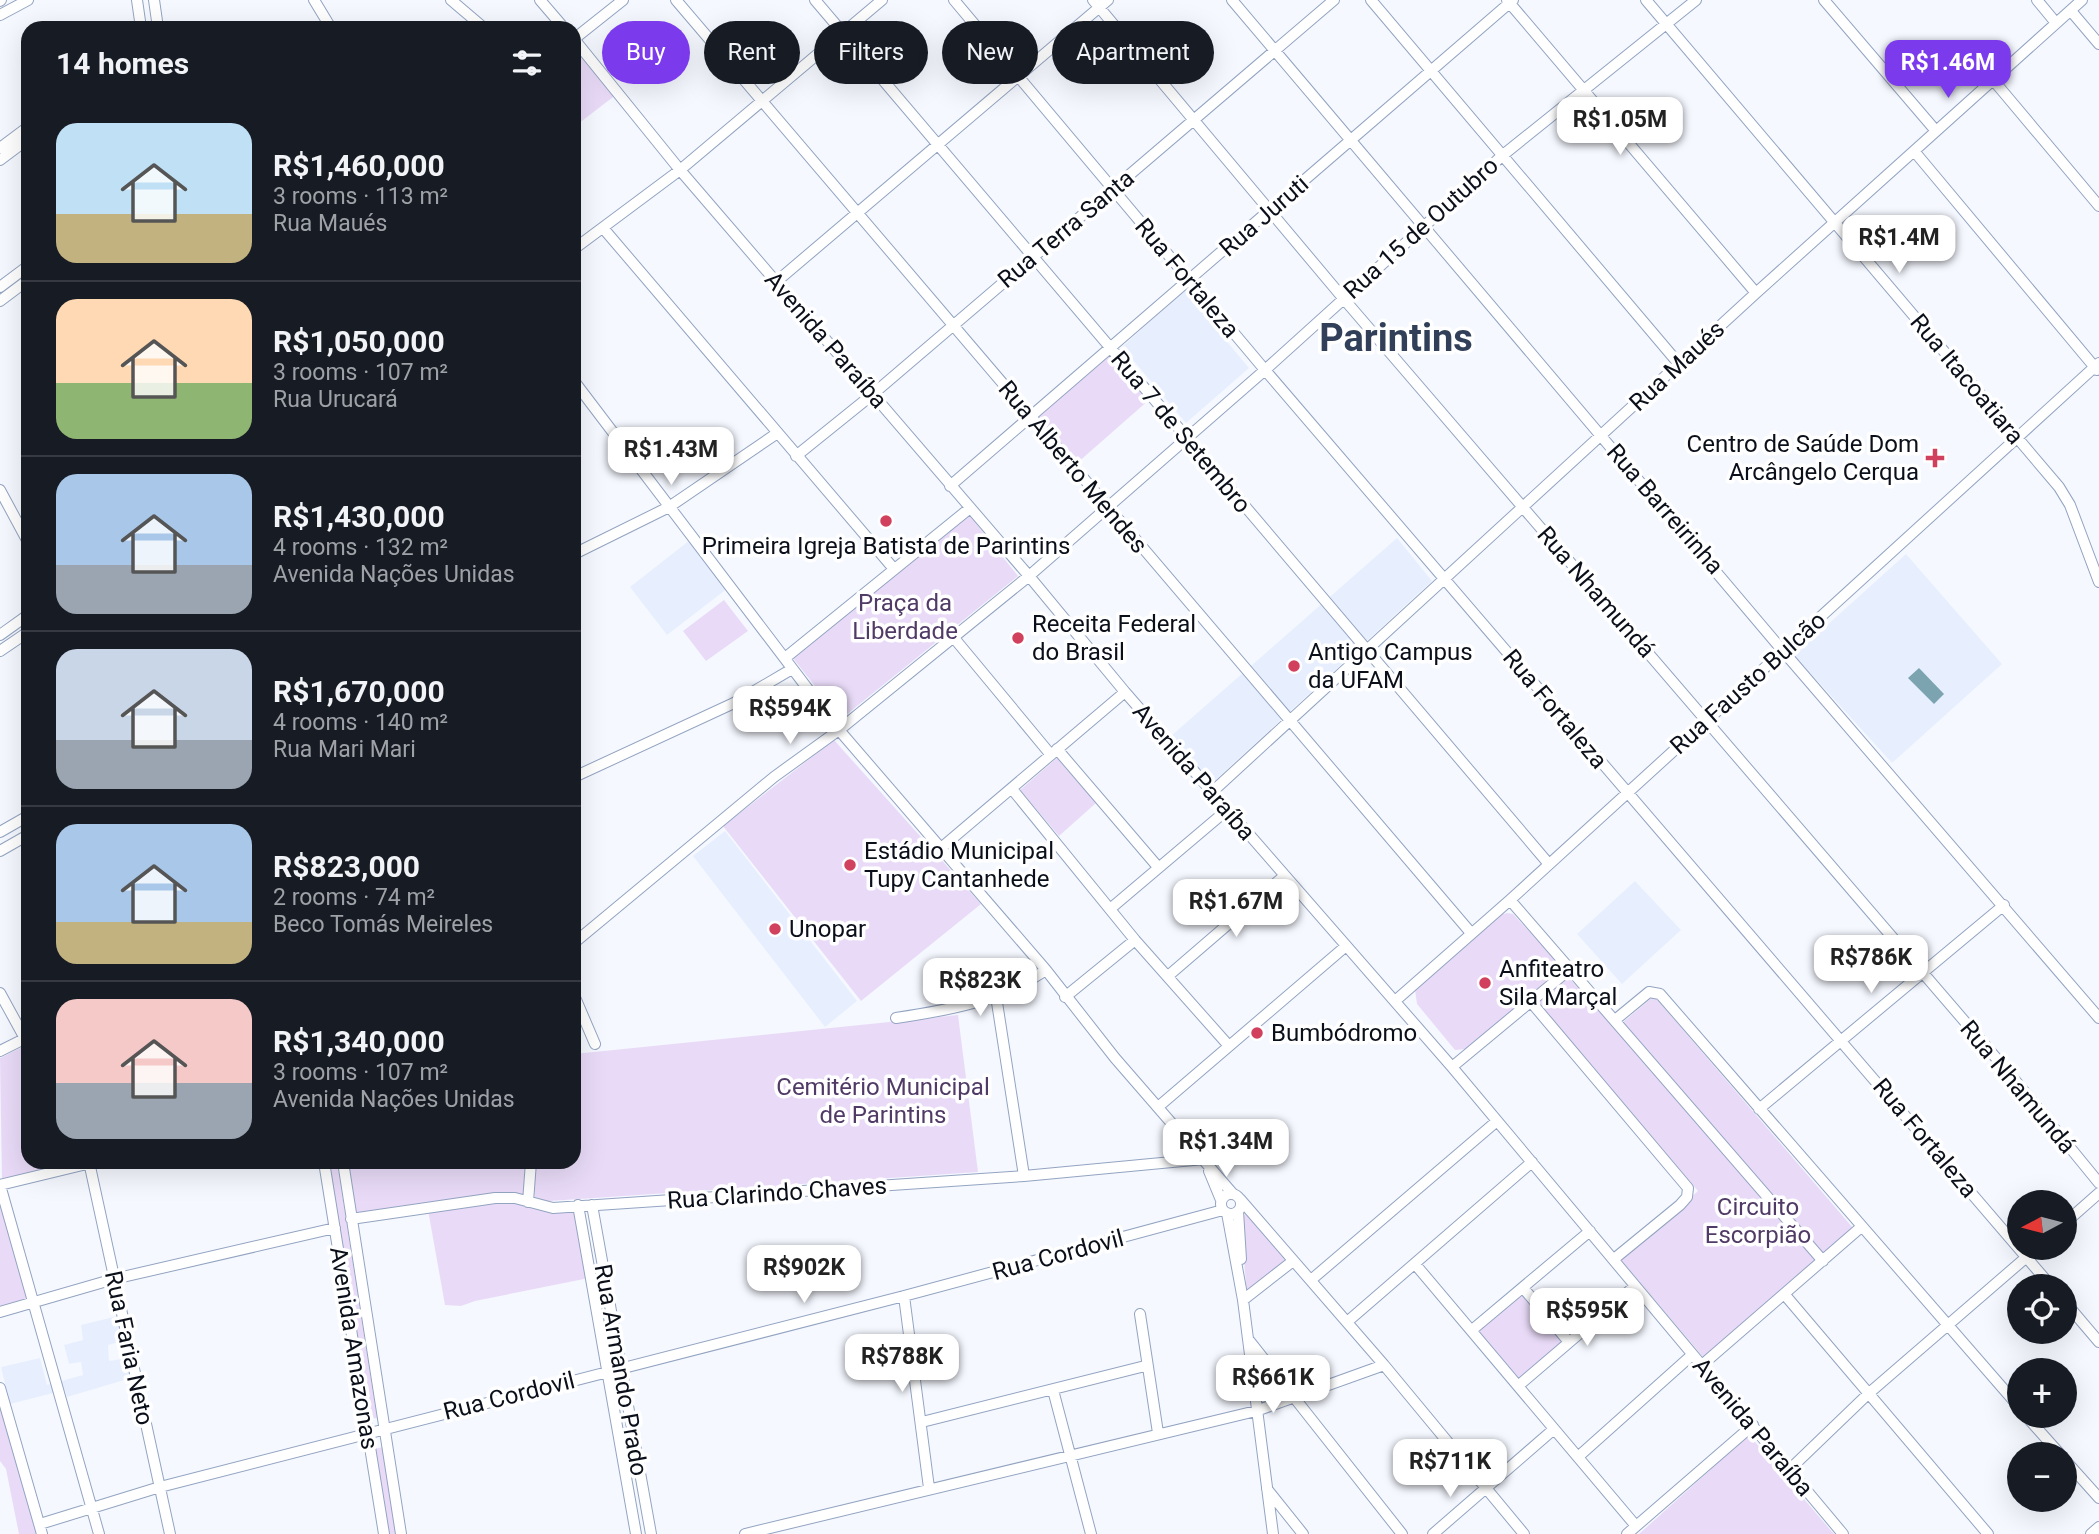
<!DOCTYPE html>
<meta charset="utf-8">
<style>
:root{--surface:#171b24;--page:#20242c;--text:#f1f3f6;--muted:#9ea1a6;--line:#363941;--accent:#7c3aed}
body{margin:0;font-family:Roboto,sans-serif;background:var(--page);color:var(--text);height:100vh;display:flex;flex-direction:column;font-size:26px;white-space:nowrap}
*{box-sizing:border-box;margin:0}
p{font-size:23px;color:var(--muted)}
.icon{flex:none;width:38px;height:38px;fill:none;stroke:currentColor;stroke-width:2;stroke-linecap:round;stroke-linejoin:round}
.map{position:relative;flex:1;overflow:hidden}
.sheet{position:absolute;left:21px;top:21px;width:560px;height:1148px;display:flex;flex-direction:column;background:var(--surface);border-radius:21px;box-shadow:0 7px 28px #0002}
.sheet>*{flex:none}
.guide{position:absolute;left:602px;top:21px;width:665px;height:63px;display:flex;gap:14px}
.needle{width:46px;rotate:263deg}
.buttons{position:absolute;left:2007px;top:1190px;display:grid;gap:14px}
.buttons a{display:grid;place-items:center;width:70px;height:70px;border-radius:50%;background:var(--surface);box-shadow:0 7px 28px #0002;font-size:35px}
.price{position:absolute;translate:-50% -60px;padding:0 16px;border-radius:14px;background:#fff;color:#222;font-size:23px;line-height:46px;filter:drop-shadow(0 2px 4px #0008)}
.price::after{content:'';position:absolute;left:50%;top:42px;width:21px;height:16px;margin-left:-10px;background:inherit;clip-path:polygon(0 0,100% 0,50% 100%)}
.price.selected{background:var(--accent);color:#fff}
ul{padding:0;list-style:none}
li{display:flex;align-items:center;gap:21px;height:175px;padding:0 35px}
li+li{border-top:2px solid var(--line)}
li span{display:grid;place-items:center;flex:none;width:196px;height:140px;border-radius:21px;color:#555}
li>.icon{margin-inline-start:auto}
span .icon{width:84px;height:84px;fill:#fffc;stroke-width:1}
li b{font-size:30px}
h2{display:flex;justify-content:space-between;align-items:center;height:84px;padding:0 35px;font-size:30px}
.pill{padding:0 24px;border-radius:32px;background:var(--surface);box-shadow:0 7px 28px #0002;font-size:24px;line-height:63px}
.pill.selected{background:var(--accent);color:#fff}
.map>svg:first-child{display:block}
.built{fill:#e7efff}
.green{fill:#e9dbf8}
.water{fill:#7ba4b0}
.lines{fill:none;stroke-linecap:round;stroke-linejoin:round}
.minor-casing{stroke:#93a4c1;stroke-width:12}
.minor{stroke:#fff;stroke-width:10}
.poi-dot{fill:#d1415d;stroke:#fff;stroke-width:2.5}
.labels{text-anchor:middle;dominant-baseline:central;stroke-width:7;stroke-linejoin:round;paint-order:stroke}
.street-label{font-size:24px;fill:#0a0f19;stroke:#fff}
.poi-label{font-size:24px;fill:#0a0f19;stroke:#fff;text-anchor:start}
.park-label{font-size:24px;fill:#503a66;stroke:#fff}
.town-label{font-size:38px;font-weight:bold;fill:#313f58;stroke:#fff}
</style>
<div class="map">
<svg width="2099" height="1534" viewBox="0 0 2099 1534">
<rect width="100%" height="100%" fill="#f5f8ff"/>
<path class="built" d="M1184,290L1249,368L1186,423L1122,347Z
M1397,538L1432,581L1212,783L1171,736Z
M690,540L728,588L667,635L630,587Z
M1906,554L2002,664L1892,763L1794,655Z
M725,831L857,1001L825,1027L693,856Z
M1635,881L1681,930L1622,984L1577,934Z
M118,1316L123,1341L108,1345L109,1361L127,1358L131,1378L67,1397L65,1390L10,1404L1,1367L40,1358L47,1385L83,1375L81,1362L69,1364L64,1345L83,1340L81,1325Z"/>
<path class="green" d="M574,42L617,94L574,127Z
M1111,352L1150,399L1076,464L1036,417Z
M969,515L1018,576L841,719L792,657Z
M724,600L748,631L706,661L683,631Z
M834,740L981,904L861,1001L723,826Z
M1057,758L1096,803L1059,836L1020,790Z
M1507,913L1513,914L1556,960L1555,975L1466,1049L1455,1050L1417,1004L1415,990L1500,915Z
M1568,977L1616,1028L1654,996L1853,1228L1703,1357L1621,1260L1698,1191L1538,1003Z
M958,1015L978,1172L535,1202L533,1162H574V1054Z
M24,1046L28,1053V1162H74L2,1180L0,1058Z
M328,1162H337L377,1418L369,1419Z
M342,1162H531L528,1203L576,1206L589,1278L475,1301L461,1306L445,1305L428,1210L351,1221Z
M0,1200L28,1302L0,1312Z
M1248,1212L1290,1259L1247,1294L1240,1219Z
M1523,1294L1566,1342L1518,1382L1477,1332Z
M0,1393L39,1534H19L6,1469L0,1461Z
M1749,1435L1834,1534H1639Z
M383,1447L397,1534H388L374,1449Z"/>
<path class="water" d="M1919,668L1944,694L1934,704L1908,678Z"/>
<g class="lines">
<g class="minor-casing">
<path id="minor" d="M137,0L141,28
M154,0L158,28
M314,0L331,28
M451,0L484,28
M540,0L564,28
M676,0L1471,933
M815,0L1548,863
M954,0L1265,370L2051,1286
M1093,0L1343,298L2009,1073L2099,1183
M1232,0L1783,651L2099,1018
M1371,0L1679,364
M1507,0L1756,293
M1646,0L2059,487L2070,505L2099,582
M1824,0L1936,131
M2037,0L2056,23
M0,1L1,0
M2071,11L2099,44
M0,15L28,0
M574,39L680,170L1029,576L1125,692L1452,1067L1843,1534
M574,39L623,0
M1994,81L2099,206
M0,148L28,127
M1914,151L2097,370
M0,160L28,139
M603,228L894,569
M574,249L680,170L882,0
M776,282L1108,0
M0,287L28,266
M0,301L28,280
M574,381L839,730L1046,970L1115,1058L1233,1194
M796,456L873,394L1334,0
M950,486L1513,0
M0,490L28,542
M574,554L669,507L776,434
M0,635L28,615
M954,638L1051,755
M0,651L28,632
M785,658L970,508
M1057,749L1158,867
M574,777L734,703L792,669
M1012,789L1135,940L1229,1046
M1212,792L1756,293L2082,0
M0,832L28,816
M941,848L1125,692
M0,851L28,835
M1510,900L1823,1261
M1110,909L1227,810
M574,943L774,777L839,730L1029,576L1265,370L1503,155L1696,0
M1168,976L1283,877
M0,993L28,1044
M574,995L595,1044
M996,996L1024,1176
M1065,997L1135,940
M1395,1001L1510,900L2099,363
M1531,1002L1688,1188L1687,1197L1680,1205L1614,1259
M896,1018C950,1010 1000,1001 1046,970
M1615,1020L1649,992L1660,994L2020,1408
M0,1051L28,1037
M1452,1067L1570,969
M1158,1107L1346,946
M1759,1109L2004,905
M89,1162L170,1534
M324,1162L384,1534
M343,1162L401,1534
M1209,1171L1221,1200
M0,1185L99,1534
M0,1185L95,1162
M1221 1204a10 10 0 1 1 20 0a10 10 0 1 1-20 0Z
M1240,1199L1384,1365L1524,1534
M528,1202L531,1162
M578,1205L636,1534
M592,1205L651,1534
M1238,1211L1241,1259
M1227,1213L1243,1300L1273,1534
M351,1219L495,1198H515L553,1208L1024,1176L1204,1159
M2065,1223L2099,1193
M1415,1264L1636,1526
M1311,1280L1497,1121
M1524,1289L1569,1342
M1785,1295L1988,1534
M904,1296L929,1488
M1243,1300L1293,1261
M2065,1302L2099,1342
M0,1312L114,1279L335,1228
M1140,1314L1158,1433
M1347,1322L1532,1162
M1472,1330L1590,1231
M1248,1339L1402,1534
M1702,1365L1860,1228
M1518,1386L1635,1286
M0,1388L42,1534
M1053,1390L1091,1534
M2026,1416L2060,1454
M922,1422L1145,1366
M1579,1456L1692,1355
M2065,1460L2099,1498
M1789,1470L1868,1394L2037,1248
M1267,1489L1303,1534
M40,1524L160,1487L904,1296L1223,1210
M745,1534L1256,1411L1384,1365
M1433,1534L1554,1429
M1627,1534L1753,1425
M2091,1534L2099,1527"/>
</g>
<use href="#minor" class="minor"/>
</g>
<g class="poi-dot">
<path d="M1931.5 447.5h7v7h7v7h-7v7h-7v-7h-7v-7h7z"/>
<circle cx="886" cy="521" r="7"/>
<circle cx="1018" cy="638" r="7"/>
<circle cx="1294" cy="666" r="7"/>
<circle cx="850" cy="865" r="7"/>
<circle cx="775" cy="929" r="7"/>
<circle cx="1485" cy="983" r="7"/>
<circle cx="1257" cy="1033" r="7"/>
</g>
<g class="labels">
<g class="street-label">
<text transform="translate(1264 216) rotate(-41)">Rua Juruti</text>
<text transform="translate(1421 228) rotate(-42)">Rua 15 de Outubro</text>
<text transform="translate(1066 229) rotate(-40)">Rua Terra Santa</text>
<text transform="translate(1187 278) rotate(50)">Rua Fortaleza</text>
<text transform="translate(826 340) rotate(49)">Avenida Paraíba</text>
<text transform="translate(1677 366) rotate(-43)">Rua Maués</text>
<text transform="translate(1967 379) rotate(50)">Rua Itacoatiara</text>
<text transform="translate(1181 432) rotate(50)">Rua 7 de Setembro</text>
<text transform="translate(1073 467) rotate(50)">Rua Alberto Mendes</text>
<text transform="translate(1665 509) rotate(49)">Rua Barreirinha</text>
<text transform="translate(1596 592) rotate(49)">Rua Nhamundá</text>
<text transform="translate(1748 683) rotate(-42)">Rua Fausto Bulcão</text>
<text transform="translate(1555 709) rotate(50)">Rua Fortaleza</text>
<text transform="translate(1194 772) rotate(49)">Avenida Paraíba</text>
<text transform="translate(2018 1087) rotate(50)">Rua Nhamundá</text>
<text transform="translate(1925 1138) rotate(50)">Rua Fortaleza</text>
<text transform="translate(777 1193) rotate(-4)">Rua Clarindo Chaves</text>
<text transform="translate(1058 1255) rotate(-15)">Rua Cordovil</text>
<text transform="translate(129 1348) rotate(78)">Rua Faria Neto</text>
<text transform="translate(354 1348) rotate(81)">Avenida Amazonas</text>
<text transform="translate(621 1370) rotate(80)">Rua Armando Prado</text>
<text transform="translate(509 1396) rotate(-14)">Rua Cordovil</text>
<text transform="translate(1753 1427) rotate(50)">Avenida Paraíba</text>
</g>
<g class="poi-label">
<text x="1919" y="444" text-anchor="end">Centro de Saúde Dom<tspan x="1919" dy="28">Arcângelo Cerqua</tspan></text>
<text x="886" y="546" text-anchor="middle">Primeira Igreja Batista de Parintins</text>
<text x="1032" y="624">Receita Federal<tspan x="1032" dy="28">do Brasil</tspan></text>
<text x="1308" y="652">Antigo Campus<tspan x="1308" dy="28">da UFAM</tspan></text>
<text x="864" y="851">Estádio Municipal<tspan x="864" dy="28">Tupy Cantanhede</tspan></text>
<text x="789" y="929">Unopar</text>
<text x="1499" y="969">Anfiteatro<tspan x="1499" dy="28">Sila Marçal</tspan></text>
<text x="1271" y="1033">Bumbódromo</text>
</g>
<g class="park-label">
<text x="905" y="603">Praça da<tspan x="905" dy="28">Liberdade</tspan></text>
<text x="883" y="1087">Cemitério Municipal<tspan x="883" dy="28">de Parintins</tspan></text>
<text x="1758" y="1207">Circuito<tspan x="1758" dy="28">Escorpião</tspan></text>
</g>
<g class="town-label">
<text x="1396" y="338">Parintins</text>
</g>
</g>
</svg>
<div class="buttons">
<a><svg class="needle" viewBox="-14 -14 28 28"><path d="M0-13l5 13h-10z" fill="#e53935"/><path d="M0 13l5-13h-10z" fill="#9ea1a6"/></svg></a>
<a><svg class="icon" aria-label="locate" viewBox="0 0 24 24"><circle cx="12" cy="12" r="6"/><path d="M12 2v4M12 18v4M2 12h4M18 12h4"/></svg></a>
<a>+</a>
<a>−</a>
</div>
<b class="price selected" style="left:1948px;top:100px">R$1.46M</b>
<b class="price" style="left:1620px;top:157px">R$1.05M</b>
<b class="price" style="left:1899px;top:275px">R$1.4M</b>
<b class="price" style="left:671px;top:487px">R$1.43M</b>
<b class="price" style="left:790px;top:746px">R$594K</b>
<b class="price" style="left:1236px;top:939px">R$1.67M</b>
<b class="price" style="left:1871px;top:995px">R$786K</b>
<b class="price" style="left:980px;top:1018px">R$823K</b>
<b class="price" style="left:1226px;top:1179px">R$1.34M</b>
<b class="price" style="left:804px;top:1305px">R$902K</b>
<b class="price" style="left:1587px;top:1348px">R$595K</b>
<b class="price" style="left:902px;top:1394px">R$788K</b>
<b class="price" style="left:1273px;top:1415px">R$661K</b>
<b class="price" style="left:1450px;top:1499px">R$711K</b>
<div class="guide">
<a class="pill selected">Buy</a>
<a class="pill">Rent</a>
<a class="pill">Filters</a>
<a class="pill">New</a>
<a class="pill">Apartment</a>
</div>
<section class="sheet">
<h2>14 homes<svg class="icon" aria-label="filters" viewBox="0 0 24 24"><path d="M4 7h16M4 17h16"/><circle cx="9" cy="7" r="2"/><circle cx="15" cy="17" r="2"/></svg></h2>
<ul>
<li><span style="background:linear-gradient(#bfe0f5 65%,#c2b280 0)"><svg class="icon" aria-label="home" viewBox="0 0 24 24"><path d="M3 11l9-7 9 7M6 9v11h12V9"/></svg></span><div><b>R$1,460,000</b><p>3 rooms · 113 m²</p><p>Rua Maués</p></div></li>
<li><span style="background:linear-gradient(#ffd9b3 60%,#8fb573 0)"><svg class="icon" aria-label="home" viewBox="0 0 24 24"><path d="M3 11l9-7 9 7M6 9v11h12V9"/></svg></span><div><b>R$1,050,000</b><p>3 rooms · 107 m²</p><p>Rua Urucará</p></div></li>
<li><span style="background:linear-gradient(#a9c7e8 65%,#9aa5b1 0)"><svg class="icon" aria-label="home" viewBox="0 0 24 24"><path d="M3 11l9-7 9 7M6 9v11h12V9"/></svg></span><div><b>R$1,430,000</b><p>4 rooms · 132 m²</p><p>Avenida Nações Unidas</p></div></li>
<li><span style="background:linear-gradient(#c9d6e8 65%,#9aa5b1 0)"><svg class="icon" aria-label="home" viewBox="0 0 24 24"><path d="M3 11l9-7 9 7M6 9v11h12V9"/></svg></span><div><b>R$1,670,000</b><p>4 rooms · 140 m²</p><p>Rua Mari Mari</p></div></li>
<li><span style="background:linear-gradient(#a9c7e8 70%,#c2b280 0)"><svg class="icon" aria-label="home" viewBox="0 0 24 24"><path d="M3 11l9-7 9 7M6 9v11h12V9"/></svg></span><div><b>R$823,000</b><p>2 rooms · 74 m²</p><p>Beco Tomás Meireles</p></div></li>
<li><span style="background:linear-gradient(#f6c9c9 60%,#9aa5b1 0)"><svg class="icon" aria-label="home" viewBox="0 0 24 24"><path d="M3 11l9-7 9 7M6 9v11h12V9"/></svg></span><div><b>R$1,340,000</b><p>3 rooms · 107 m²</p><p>Avenida Nações Unidas</p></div></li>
</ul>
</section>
</div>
